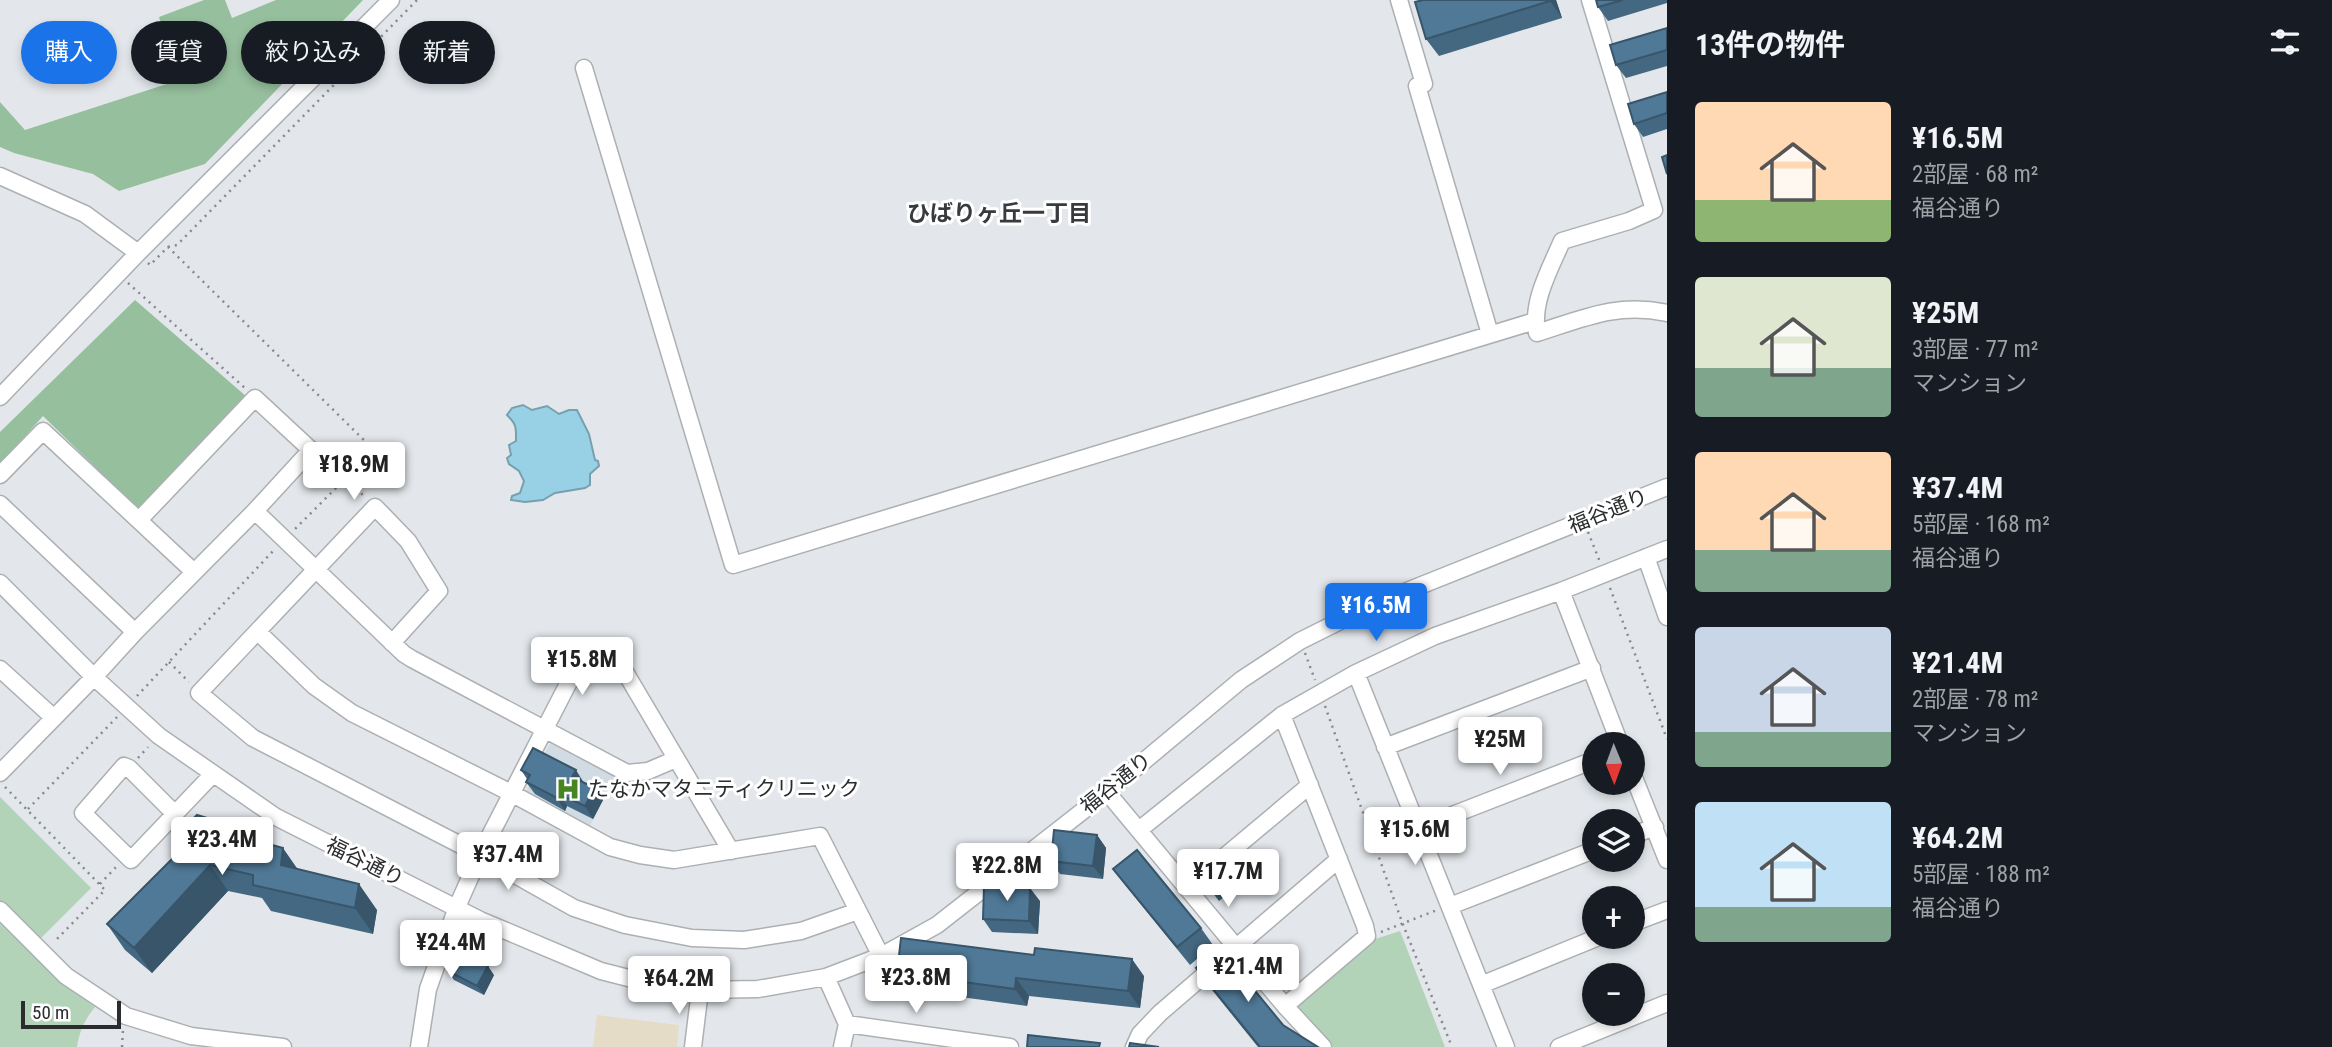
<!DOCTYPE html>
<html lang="ja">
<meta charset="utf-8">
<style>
:root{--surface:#171b24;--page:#242831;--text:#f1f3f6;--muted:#9ea1a6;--accent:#1a73e8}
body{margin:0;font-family:"Roboto Condensed","Noto Sans JP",sans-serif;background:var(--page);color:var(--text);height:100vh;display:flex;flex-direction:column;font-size:26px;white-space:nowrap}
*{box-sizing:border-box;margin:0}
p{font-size:23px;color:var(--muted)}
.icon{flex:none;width:38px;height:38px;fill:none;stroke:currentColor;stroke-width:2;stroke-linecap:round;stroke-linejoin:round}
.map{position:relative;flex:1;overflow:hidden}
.panel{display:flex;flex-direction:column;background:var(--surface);width:665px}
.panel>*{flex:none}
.banner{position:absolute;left:21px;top:21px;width:665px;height:63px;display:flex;gap:14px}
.needle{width:46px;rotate:179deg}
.buttons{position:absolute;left:1582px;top:732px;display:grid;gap:14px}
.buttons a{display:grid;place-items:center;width:63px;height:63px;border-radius:50%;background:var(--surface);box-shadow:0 4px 10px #0003;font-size:35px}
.scale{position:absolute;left:21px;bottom:18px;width:100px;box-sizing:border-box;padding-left:7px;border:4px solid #2a2c2d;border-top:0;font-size:19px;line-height:24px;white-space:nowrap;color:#2a2c2d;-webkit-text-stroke:5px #fff;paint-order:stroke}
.price{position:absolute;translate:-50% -60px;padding:0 16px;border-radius:7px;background:#fff;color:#222;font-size:23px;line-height:46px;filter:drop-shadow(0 2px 4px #0008)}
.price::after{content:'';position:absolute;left:50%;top:42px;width:21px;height:16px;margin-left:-10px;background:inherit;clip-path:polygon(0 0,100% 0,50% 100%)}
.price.selected{background:var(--accent);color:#fff}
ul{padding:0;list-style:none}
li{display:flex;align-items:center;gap:21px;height:175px;padding:0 28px}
li span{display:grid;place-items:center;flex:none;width:196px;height:140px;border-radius:7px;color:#555}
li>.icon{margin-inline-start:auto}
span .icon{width:84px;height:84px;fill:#fffc;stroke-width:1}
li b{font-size:30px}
h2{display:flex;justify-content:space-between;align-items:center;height:84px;padding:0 28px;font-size:30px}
.pill{padding:0 24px;border-radius:32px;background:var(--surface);box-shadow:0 4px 10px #0003;font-size:24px;line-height:63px}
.pill.selected{background:var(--accent);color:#fff}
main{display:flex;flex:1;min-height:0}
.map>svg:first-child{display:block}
.built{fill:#d1dbe3}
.education{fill:#e4dcc7}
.green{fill:#b2d3b8}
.forest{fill:#96bf9d}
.water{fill:#98d1e6;stroke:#77a0ae;stroke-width:2}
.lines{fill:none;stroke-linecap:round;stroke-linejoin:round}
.minor-casing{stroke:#acb0b3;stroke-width:19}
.path{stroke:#878a8d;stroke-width:2.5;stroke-dasharray:2 5;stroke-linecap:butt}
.minor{stroke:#fff;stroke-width:16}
.wall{fill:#456882}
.shaded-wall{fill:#38556a}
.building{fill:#507997;stroke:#38556a;stroke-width:2}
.labels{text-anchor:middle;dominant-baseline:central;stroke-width:6;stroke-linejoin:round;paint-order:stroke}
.street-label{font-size:21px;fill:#2a2c2d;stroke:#fff}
.poi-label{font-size:21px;fill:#2a2c2d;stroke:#fff;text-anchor:start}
.neighbourhood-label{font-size:23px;font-weight:bold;fill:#373b3d;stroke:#fff}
</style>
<main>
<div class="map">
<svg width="1667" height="1047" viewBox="0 0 1667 1047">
<rect width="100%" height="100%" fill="#e3e7eb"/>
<path class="built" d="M550,743L615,777L587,832L522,800Z"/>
<path class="education" d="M597,1015L679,1025L677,1047H593Z"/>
<path class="green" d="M0,797L91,888L37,942L0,904Z
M0,924L65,985L95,1007C85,1019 79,1032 77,1047H0Z
M1400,931L1445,1047H1323L1287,1011L1366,942Z"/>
<path class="forest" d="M204,0H225L232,18L276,0H363L205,164L119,191L93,174L14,153L0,147V102L25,130L176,81L159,17Z
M135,300L247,397L139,510L43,416L0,464V432Z"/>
<path class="water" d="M523,405L532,410L547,406L559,414L569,410H577L589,434L595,460L598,461L599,466L590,474V485L585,488L555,493L543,500L525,502L511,500L512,496L520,493L524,481L519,471L509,464L507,458L511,455L509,445L516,441C516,427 517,425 507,415L512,408Z"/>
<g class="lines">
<g class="minor-casing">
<path id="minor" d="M1399,0L1424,84L1417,86L1490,334
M1590,0L1654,210L1629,221L1562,241C1550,269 1531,302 1537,333C1584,318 1618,302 1667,313
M584,68L733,565L1535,321
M0,176L85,214L138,253
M0,397L138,253L391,0
M0,475L43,431L194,572
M0,504L135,632
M255,511L404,654L412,659L627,773L648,771L676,759
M1646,557L1667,617
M0,583L94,677L159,736L276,817L480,920L601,971L644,982L700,990L758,989L826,977L881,956L937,925L1107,792L1241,680L1300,641L1372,605L1667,487
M1561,591L1620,744
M258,632L314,686L352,713L511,793L610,847L640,855L674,860L820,836L881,956
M392,643L439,591L408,541L375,507L199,693L253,738L480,855L574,908L625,925L692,938L744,940L801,931L858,911
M0,669L54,718
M1356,673L1506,1047
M1282,715L1365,926L1367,936L1285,1006
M1385,747L1592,668
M0,773L94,677L135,632L255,511L311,450L255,398L139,520
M1633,775L1667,860
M1107,792L1285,1006L1323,1047
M175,814L129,768L124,766L83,813L131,860L212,775
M1419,828L1594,760
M1139,830L1282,715L1356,673L1435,636L1561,591L1667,549
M1633,835L1655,827
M1187,888L1310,785
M1450,906L1594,850
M0,910L66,976L126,1016L191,1036L283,1047
M1633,923L1667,910
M826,977L847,1024L1010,1047
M1481,985L1601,936
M419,1047L428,989L457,907L480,855L571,678L615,655L731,851
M693,1047L700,990
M842,1047L847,1024
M1134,1047L1140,1034L1160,1013L1339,859
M1559,1047L1667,1003"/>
</g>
<path class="path" d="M168,247L177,245L417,0
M148,263L150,265L168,247L374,450L293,531
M128,283L246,389
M346,479L365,497
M1588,532L1600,562
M1610,588L1667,739
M1305,653L1315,680
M169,662L189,682
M137,696L274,550
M1325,706L1402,922L1452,1047
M138,758L148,747
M5,787L105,890L54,942
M28,809L118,716
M100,884L117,866
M1381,932L1437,910
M122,1047L123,1030"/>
<use href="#minor" class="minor"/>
</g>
<path class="wall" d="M1423,0H1556L1562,18L1439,56L1426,39Z
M1596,0H1667V3L1608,21L1598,7Z
M1667,28V66L1626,78L1616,65Z
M1667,92V129L1643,137L1634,124Z
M521,770L584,783L603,800L593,819L567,806L565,811L535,794L526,782L527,779Z
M221,822L229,833L377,910L373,934L271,911L262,898L228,891L152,973L125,950L107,924L188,843Z
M1097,835L1106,848L1103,879L1060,874L1051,861Z
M1113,869L1201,928L1213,945L1190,965L1126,886Z
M1239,871L1245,880L1219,901L1200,876Z
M1040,901L1038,934L992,932L983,919Z
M1196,968L1283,1025L1318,1047H1258L1208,985Z
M448,971L494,975L484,995L454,980Z
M897,973L1144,976L1140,1008L1029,996L1027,1006L909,990Z"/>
<path class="shaded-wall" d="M1549,0H1556L1562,18L1550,1Z
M576,770L584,783L572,777Z
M595,788L603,800L593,819L585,806Z
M558,794L567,806L565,811L557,798Z
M221,822L239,848L222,831Z
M1097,835L1106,848L1103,879L1093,866Z
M283,848L301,874L281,865Z
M210,865L228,891L152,973L134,948Z
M359,884L377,910L373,934L355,908Z
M1030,888L1040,901L1038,934L1029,921Z
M1132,959L1144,976L1140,1008L1128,991Z
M488,966L494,975L484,995L477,986Z
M1016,978L1029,996L1027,1006L1015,989Z"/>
<path class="building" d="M1423,0H1549L1550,1L1426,39L1415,2Z
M1596,0H1623L1598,7Z
M1667,28V50L1616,65L1610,45Z
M1667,92V113L1634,124L1628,104Z
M1667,155V174L1662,157Z
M533,748L576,770L572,777L595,788L585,806L558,794L557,798L526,782L530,775L521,770Z
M197,815L221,822L222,831L283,848L281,865L359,884L355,908L253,885V875L210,865L134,948L107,924L188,843L181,831Z
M1054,830L1097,835L1093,866L1051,861Z
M1137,850L1201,928L1177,947L1113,869Z
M1226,855L1239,871L1213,892L1200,876Z
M984,886L1030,888L1029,921L983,919Z
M901,938L1034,955L1035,948L1132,959L1128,991L1016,978L1015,989L897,973Z
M1220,948L1283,1025L1318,1047H1260L1196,968Z
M459,951L488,966L477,986L448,971Z
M1028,1035L1100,1043L1099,1047H1027Z
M1130,1043L1159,1047H1129Z"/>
<defs>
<g id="hospital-bare" transform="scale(1.89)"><path d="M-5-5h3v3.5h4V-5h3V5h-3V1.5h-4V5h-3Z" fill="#478422" stroke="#fff" stroke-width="2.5" paint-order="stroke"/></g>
</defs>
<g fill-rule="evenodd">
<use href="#hospital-bare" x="568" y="789"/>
</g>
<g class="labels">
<g class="street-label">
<text transform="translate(1608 511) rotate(-22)">福谷通り</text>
<text transform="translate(1116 783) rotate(-39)">福谷通り</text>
<text transform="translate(365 862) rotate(26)">福谷通り</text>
</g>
<g class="poi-label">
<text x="588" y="789">たなかマタニティクリニック</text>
</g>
<g class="neighbourhood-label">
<text x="999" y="213">ひばりヶ丘一丁目</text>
</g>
</g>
</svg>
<div class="buttons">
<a><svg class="needle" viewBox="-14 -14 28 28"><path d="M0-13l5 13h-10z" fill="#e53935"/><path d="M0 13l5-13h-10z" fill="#9ea1a6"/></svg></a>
<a><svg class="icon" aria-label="layers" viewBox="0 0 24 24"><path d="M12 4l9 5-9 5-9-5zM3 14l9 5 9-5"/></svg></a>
<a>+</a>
<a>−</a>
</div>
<div class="scale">50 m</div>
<b class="price" style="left:354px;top:502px">¥18.9M</b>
<b class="price selected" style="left:1376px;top:643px">¥16.5M</b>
<b class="price" style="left:582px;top:697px">¥15.8M</b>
<b class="price" style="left:1500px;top:777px">¥25M</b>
<b class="price" style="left:1415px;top:867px">¥15.6M</b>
<b class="price" style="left:222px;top:877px">¥23.4M</b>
<b class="price" style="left:508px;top:892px">¥37.4M</b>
<b class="price" style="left:1007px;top:903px">¥22.8M</b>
<b class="price" style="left:1228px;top:909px">¥17.7M</b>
<b class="price" style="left:451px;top:980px">¥24.4M</b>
<b class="price" style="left:1248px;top:1004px">¥21.4M</b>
<b class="price" style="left:916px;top:1015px">¥23.8M</b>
<b class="price" style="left:679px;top:1016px">¥64.2M</b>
<div class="banner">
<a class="pill selected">購入</a>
<a class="pill">賃貸</a>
<a class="pill">絞り込み</a>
<a class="pill">新着</a>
</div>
</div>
<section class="panel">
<h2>13件の物件<svg class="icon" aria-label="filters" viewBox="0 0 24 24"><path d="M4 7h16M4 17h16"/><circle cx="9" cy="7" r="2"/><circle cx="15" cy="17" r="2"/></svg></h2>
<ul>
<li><span style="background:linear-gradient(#ffd9b3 70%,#8fb573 0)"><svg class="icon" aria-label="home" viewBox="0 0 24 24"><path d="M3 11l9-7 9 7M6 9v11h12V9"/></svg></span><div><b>¥16.5M</b><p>2部屋 · 68 m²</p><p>福谷通り</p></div></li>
<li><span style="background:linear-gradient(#dfe7d0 65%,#7fa58c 0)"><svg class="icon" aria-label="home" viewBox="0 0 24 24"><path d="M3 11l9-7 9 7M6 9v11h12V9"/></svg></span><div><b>¥25M</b><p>3部屋 · 77 m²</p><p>マンション</p></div></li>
<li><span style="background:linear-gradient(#ffd9b3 70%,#7fa58c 0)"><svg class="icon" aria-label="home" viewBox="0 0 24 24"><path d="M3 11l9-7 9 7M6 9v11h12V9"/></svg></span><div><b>¥37.4M</b><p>5部屋 · 168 m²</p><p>福谷通り</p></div></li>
<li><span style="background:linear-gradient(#c9d6e8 75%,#7fa58c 0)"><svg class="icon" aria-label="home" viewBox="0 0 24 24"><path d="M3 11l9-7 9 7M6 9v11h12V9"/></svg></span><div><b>¥21.4M</b><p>2部屋 · 78 m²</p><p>マンション</p></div></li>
<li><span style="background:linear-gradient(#bfe0f5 75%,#7fa58c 0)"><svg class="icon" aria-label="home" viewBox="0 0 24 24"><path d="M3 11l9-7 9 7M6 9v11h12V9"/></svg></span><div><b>¥64.2M</b><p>5部屋 · 188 m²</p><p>福谷通り</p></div></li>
</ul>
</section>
</main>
